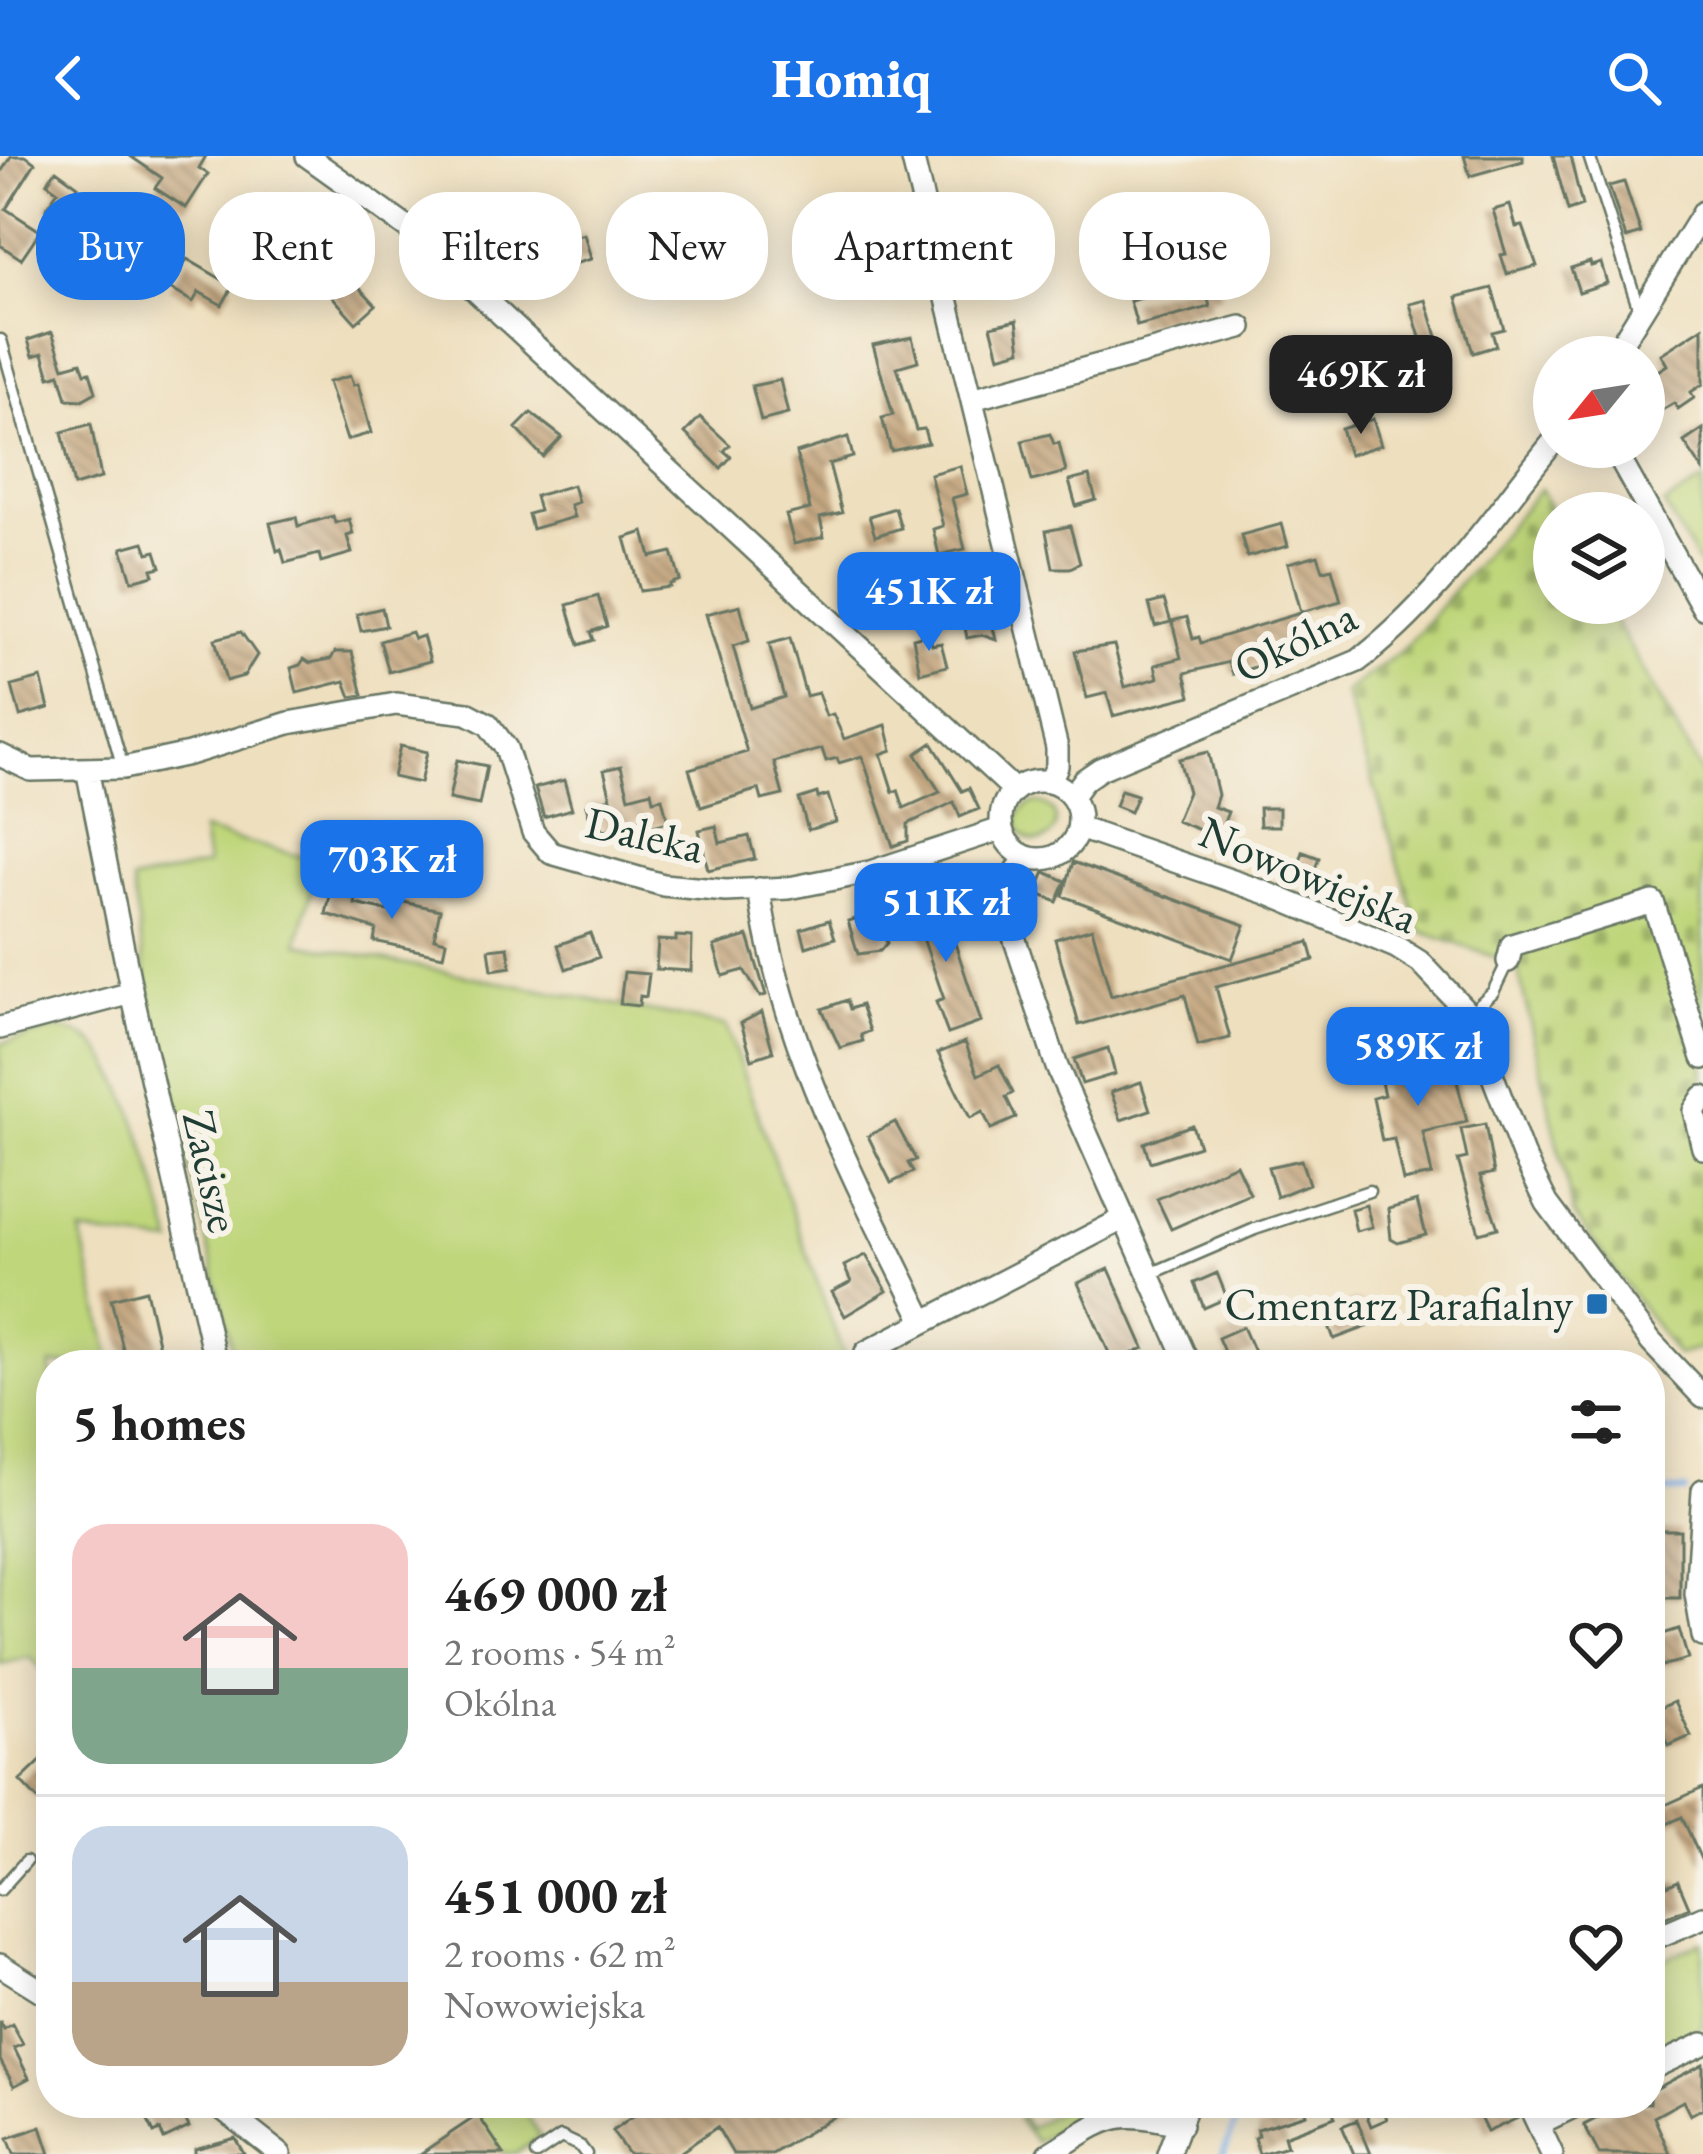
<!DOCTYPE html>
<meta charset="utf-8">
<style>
:root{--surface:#fff;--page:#f2f2f2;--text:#222;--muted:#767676;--line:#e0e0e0;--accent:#1a73e8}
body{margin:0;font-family:"EB Garamond",serif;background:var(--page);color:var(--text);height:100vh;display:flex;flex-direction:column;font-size:45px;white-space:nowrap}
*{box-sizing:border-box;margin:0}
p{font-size:39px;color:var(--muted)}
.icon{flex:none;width:66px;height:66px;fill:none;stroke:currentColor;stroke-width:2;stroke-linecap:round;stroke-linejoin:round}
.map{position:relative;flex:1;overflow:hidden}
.details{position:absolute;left:36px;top:1194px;width:1629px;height:768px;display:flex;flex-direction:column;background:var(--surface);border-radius:48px;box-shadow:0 6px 30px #0003}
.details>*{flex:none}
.guide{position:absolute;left:36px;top:36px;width:1632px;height:108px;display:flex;gap:24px}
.needle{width:78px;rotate:240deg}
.controls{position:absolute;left:1533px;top:180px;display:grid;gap:24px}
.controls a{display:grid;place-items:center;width:132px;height:132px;border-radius:50%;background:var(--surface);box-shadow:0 6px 30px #0003;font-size:60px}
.price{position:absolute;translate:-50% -102px;padding:0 27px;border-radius:24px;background:var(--accent);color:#fff;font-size:39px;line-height:78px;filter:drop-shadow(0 3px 6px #0008)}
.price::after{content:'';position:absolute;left:50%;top:72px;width:36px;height:27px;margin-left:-18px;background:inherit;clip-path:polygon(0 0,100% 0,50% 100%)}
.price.active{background:#222;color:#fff}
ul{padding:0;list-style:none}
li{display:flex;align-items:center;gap:36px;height:300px;padding:0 36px}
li+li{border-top:3px solid var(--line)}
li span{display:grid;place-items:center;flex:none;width:336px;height:240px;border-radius:36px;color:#555}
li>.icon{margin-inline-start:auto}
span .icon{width:144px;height:144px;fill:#fffc;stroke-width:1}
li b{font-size:51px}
h2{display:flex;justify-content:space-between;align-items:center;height:144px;padding:0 36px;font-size:51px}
.tag{padding:0 42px;border-radius:48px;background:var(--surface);box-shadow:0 6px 30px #0003;font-size:42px;line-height:108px}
.tag.active{background:var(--accent);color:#fff}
header{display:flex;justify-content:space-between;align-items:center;height:156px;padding:0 36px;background:var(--accent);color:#fff;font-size:54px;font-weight:800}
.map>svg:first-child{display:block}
.green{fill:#bfd67a;stroke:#6f8a57;stroke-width:3}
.cemetery{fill:url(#cemetery-stones);stroke:#6f8a57;stroke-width:3}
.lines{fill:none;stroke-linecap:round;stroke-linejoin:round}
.stream{stroke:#7cb1ea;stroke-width:6}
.building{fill:url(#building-back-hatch)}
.lane-casing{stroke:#677664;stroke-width:15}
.street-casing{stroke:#677664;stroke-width:26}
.lane{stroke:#fff;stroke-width:10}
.street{stroke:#fff;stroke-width:21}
.poi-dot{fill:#1f6fb2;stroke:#f7f3e8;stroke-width:4.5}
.labels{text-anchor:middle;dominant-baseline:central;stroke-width:12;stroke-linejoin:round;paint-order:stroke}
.street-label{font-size:45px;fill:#1f3d34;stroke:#f7f3e8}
.poi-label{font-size:45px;fill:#1f3d34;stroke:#f7f3e8;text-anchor:end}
</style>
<header><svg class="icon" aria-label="back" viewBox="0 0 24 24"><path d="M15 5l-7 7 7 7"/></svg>Homiq<svg class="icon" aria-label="search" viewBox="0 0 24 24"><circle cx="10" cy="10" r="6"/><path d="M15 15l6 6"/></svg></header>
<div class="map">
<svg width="1703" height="1998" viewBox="0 0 1703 1998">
<defs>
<pattern id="cemetery-stones" width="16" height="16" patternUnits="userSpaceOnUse" patternTransform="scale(3)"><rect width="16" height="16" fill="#bfd67a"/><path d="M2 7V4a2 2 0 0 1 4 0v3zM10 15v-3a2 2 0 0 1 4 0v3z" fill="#9baf65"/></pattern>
<pattern id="building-back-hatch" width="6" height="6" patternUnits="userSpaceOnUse" patternTransform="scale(3)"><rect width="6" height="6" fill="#c6a983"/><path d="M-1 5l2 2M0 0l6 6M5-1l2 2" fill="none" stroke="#a08b6c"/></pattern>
</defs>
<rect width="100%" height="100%" fill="#f7f3e8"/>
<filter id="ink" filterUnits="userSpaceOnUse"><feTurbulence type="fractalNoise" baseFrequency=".00833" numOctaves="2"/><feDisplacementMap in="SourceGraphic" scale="24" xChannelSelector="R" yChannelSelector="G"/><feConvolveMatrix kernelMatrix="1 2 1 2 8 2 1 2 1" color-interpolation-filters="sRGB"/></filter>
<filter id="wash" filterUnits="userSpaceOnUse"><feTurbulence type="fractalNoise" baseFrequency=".004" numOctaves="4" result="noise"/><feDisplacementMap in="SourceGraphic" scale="48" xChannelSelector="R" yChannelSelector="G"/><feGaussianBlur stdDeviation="2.7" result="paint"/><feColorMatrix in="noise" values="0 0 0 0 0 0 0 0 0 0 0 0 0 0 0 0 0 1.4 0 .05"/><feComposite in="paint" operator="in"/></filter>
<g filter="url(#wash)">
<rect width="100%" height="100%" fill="#eedfbe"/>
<path class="green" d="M1703,325V416L1664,349Z
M1018 666a19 19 0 1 1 38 0a19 19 0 1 1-38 0Z
M202,675L319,705L298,787L726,870L847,1209H236L151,850L132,726L207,709Z
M57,873C73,876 89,880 99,893C133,934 159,1036 173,1088L81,1077L112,1209H51V1522L30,1501L0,1508V888Z
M1703,1786V1870L1650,1897V1810Z
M466,1947H520L540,1980L515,1998H502Z
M1071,1947L1099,1949L1036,1986L1018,1963L1021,1960L1029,1972Z"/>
<path class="cemetery" d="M1540,333L1554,358V447H1605L1703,620V1192L1677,1199L1574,1059L1517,809L1420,775L1345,537L1405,492Z"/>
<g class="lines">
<path class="stream" d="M1650,1335H1685
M1223,1998L1238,1963L1240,1947"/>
</g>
<g id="blocks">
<path class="building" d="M11,0H26L35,7L6,53L40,75L21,103L0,89V18Z
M130,0H206L199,12L208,18L186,52L155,32L162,22Z
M1464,0H1523V5L1470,20Z
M1553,0H1570L1582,50L1568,55Z
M56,14L78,30L69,43L62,38L73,46L61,62L46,52L58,35L47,27Z
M1624,26L1641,77L1626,82L1609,30Z
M868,49H875L882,74L847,89L838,56Z
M1510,49L1516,71L1523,70L1537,110L1507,118L1501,99L1506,98L1493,54Z
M466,54L493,73L503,62L530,88L509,107L459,62Z
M1179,56L1190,93L1196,91L1198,99L1210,95L1222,139L1208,143L1210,151L1137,170L1130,145L1185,131L1170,79L1160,82L1154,63Z
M584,78L591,103L557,113L550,87Z
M1004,99L1013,129L986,136L983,124L977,125L973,108Z
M187,103L233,130L222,149L199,136L193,146L169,132Z
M1590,106L1591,110L1601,107L1607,127L1579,136L1571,112Z
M350,121L376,149L356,167L331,139Z
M1492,132L1504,173L1492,176L1496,190L1473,197L1457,141Z
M1426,144L1441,194L1425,198L1410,148Z
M1017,164L1021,194L999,200L991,170Z
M1703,171V228L1691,236L1694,242L1678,253L1674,247L1662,254L1644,224L1667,209L1661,198Z
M52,176L64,211L81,206L85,217L90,216L96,236L82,244L67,243L60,218L50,221L43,197L33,200L28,184Z
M912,181L918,205L897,211L916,274L924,273L928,287L891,295L882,262L893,259L873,189Z
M1363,187L1367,206L1327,217L1322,198Z
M1413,203L1421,229L1394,236L1387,211Z
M350,220L353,229L358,228L371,277L347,284L328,226Z
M780,224L788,258L761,265L752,230Z
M531,257L562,281L543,301L516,272Z
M700,261L730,289L724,295L731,301L721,312L685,277Z
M1373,263L1381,289L1349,299L1341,273Z
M91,268L101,322L74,330L62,276Z
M1703,273V314L1684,286Z
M1050,278L1054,288L1059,287L1066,316L1032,325L1022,285Z
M848,281L853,301L829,308L842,357L820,362L824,381L794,388L786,359L810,353L796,297Z
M960,310L967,338L952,342L965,393L939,399L933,373L943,370L930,318Z
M1089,320L1096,344L1076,350L1069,325Z
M573,329L578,346L570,349L574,361L532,373L528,358L539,355L535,340Z
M895,352L901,372L875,380L869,360Z
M333,360L335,367L349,363L353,378L347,380L352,397L321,406L319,398L285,407L281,393L277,395L270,367L296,361L298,370Z
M1282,368L1288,390L1247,401L1241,379Z
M1070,370L1080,407L1070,412H1053L1046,375Z
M644,376L651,401L672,396L680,424L670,428V431L640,435L625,382Z
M144,386L148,397L156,395L161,411L152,413L154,419L132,425L122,392Z
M1318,399L1323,414L1332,412L1341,445L1301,456L1288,407Z
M873,418L880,445L853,452L846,425Z
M980,425L986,442L996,484L982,479L967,482L957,430Z
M598,440L607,470L591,476L594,484L579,489L567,449Z
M1164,444L1171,466L1155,470L1149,448Z
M740,449L749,485L733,490L750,552L784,541L769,488L790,482L806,540L818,537L826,560L833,558L844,583L886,569L892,594L881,598L893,636L898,634L904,652L940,636L916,598L932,587L962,635L969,632L979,653L960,661L954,646L908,668V685L893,690L862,600L839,607L837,602L826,605L822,593L774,606L783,639L762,644L759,633L701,651L689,613L747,596L706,458Z
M382,452L386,470L361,475L357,458Z
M1300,457L1311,493L1233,518L1229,506L1185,517L1191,540L1113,560L1107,537L1087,542L1075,495L1114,489L1125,531L1158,522L1155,509L1181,502L1172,465L1187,461L1193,483L1199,481L1201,487Z
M241,476L257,499L244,520L226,525L215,483Z
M411,476L414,483L423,480L430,505L389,516L380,485Z
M929,478L932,489L941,487L947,510L920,517L913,482Z
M335,496H352L363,539L351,541L345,525L297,537L291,512L300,509L304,503L310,507L331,503Z
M41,522L49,552L20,560L12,530Z
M400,590L427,596L420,627L393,621Z
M1208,596L1218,639L1214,651L1228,656L1218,681L1176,665L1188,636L1179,603Z
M457,604L487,610L479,649L449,643Z
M621,610L629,641L651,635L653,644L662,642L668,666L642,673L639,664L603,675L601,669L593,672L586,649L611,642L604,614Z
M564,624L572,653L544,661L535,632Z
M1121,634L1137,639L1130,656L1115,650Z
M817,637L818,642L828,639L836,666L808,674L799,643Z
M1259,652H1279V670H1260Z
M716,670L720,687L749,680L755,703L708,714L699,674Z
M1303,696L1319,702L1313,718L1298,712Z
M1073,706L1245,769L1232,803L1063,740Z
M1045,716L1066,725L1057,746L1036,737Z
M337,733L357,738L355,748L388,755L390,743L440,754L434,782L446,785L443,800L374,785L376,773L326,758L331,736Z
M938,736L981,866L948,878L936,846L944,843L914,756L913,744Z
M876,757L887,787L880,795L858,798L848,765Z
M829,764L835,782L806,791L801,773Z
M1092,772L1111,840L1309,786L1314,804L1216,831L1230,882L1198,890L1185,839L1079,869L1055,783Z
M590,777L599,801L566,813L558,789Z
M676,780L692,781L691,815L656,813L658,784L676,785Z
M748,780L766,839L760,841L744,814L723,820L714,790Z
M508,791L511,811L492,814L489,793Z
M624,816L649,818L646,841L640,840L639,850L620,848Z
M847,844L850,853L861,849L870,875L861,879L863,885L840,892L822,853Z
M762,856L773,896L752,903L741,867Z
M965,886L978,919L999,909L1013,937L1006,941L1016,962L991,973L983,956L970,962L938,897Z
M1108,892L1115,918L1082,928L1074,903Z
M1450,897L1467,966L1423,976L1432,1019L1403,1025L1394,983L1382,985L1373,942L1384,939L1378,913Z
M1141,926L1150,954L1121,964L1111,936Z
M895,966L916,1004L908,1007L913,1016L891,1027L868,980Z
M1485,968L1494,1017L1480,1020L1498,1072L1479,1077L1458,1004L1467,1002L1461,973Z
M1192,969L1199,990L1150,1006L1144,987Z
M1301,1004L1309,1028L1277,1041L1268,1011Z
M1236,1008L1250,1038L1171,1073L1157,1043Z
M1417,1045L1426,1079L1398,1087L1391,1083L1388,1053Z
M1366,1049L1372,1071L1356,1075L1351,1053Z
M866,1099L887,1135L845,1160L832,1136L851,1126L844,1110Z
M1109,1113L1144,1192L1113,1206L1078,1127Z
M1217,1117L1227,1142L1204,1152L1194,1127Z
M146,1134L163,1209H127L111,1143Z
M1352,1146H1360L1369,1170L1334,1183L1325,1159Z
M1243,1171L1254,1196L1229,1207L1218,1182Z
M1650,1374H1680V1442H1650Z
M1679,1473L1688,1503L1650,1513V1482Z
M1675,1545L1691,1580L1668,1590L1653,1555Z
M42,1604L51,1614V1637L41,1647L20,1625Z
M1703,1632V1708L1682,1661L1650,1676V1656Z
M1665,1725L1667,1730L1678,1725L1689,1751L1650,1768V1731Z
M0,1865L4,1873L12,1868L23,1888L14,1892L29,1922L14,1930L0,1904Z
M1703,1908V1952L1690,1959L1683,1945L1654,1961L1670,1998H1599L1584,1969L1627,1947H1650V1936Z
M139,1947H178L189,1971L164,1983L160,1974L154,1977Z
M652,1947H856L772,1998H733L717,1971L678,1998H628L612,1975Z
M1302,1947H1329L1335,1961L1284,1980L1287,1990L1259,1998L1254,1982L1258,1980L1257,1973L1306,1958Z
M1372,1947H1381L1387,1963L1371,1970L1363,1950Z
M1473,1947H1512L1518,1962L1487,1976Z
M478,1959L504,1998H420L454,1975Z
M1357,1964L1371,1998H1354L1342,1970Z
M41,1971L50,1998H14L8,1982Z
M235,1982L244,1998H195V1993Z"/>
</g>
</g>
<g filter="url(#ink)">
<use href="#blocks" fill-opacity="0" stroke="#677664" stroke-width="3"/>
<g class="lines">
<g class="lane-casing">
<path id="lane" d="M1589,0L1639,153
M1,184L123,612
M1469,858L1493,836L1508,805
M1148,1119L1255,1073L1369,1035
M0,1734L26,1705
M536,1998L561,1981L580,1990L586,1998"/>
</g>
<g class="street-casing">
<path id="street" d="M307,0L409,73L1014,634
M912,0L1057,592V610L1050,625
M1613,201L1703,56
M972,243L1241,171
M1613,291L1703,452
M0,599L31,614L123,612L189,598L289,567L396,548L467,557L488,568L506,592L533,676L551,697L663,729L726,735L789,732L870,716L1001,673
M87,613L132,837L216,1209
M1001 664a39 39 0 1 1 78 0a39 39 0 1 1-78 0Z
M1072,640L1084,624L1100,613L1358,505C1436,446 1492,361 1554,285
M1079,672L1267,737L1396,791L1420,806L1469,858L1523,999L1547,1047L1651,1186L1703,1241
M1027,701L1011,722V772L1057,911L1189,1209
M759,733C781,888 856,1026 924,1165
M1508,805L1512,789L1653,746L1703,902
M0,872L132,837
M1703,941L1694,955L1703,992
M866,1196L1123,1063
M1703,1334L1696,1438L1703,1480
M1650,1784L1703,1761
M0,1809L51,1841
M1650,1913L1703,1888
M215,1947L280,1998
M1528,1947L1552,1998
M1538,1968L1581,1947
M1049,1998C1106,1963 1113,1950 1181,1969
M1168,1998L1187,1947"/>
</g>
<use href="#lane" class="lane"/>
<use href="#street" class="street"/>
</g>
</g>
<rect class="poi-dot" x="1585" y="1136" width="24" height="24" rx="6"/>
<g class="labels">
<g class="street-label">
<text transform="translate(1295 485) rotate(-26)">Okólna</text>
<text transform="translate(645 678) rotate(13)">Daleka</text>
<text transform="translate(1309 718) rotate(23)">Nowowiejska</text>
<text transform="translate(212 1015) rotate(77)">Zacisze</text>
</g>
<g class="poi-label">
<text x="1573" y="1148">Cmentarz Parafialny</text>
</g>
</g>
</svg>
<div class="controls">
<a><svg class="needle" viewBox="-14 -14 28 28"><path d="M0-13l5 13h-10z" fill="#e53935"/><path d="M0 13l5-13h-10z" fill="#767676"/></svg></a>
<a><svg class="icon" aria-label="layers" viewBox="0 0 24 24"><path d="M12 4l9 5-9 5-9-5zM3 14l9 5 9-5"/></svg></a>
</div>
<b class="price active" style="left:1361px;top:281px">469K zł</b>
<b class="price" style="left:929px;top:498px">451K zł</b>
<b class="price" style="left:392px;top:766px">703K zł</b>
<b class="price" style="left:946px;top:809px">511K zł</b>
<b class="price" style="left:1418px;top:953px">589K zł</b>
<div class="guide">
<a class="tag active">Buy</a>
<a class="tag">Rent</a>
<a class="tag">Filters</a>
<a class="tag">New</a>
<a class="tag">Apartment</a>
<a class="tag">House</a>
</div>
<section class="details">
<h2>5 homes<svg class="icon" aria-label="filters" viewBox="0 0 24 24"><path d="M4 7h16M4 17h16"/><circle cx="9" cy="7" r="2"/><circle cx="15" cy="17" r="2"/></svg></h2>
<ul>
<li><span style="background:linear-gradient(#f6c9c9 60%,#7fa58c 0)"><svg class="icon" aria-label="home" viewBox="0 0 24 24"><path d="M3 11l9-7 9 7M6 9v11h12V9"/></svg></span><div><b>469 000 zł</b><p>2 rooms · 54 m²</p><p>Okólna</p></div><svg class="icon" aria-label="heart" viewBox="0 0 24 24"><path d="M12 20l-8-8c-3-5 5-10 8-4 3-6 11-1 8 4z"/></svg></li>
<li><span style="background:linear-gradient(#c9d6e8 65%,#b9a48a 0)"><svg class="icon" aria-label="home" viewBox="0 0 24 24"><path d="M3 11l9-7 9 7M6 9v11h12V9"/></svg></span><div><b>451 000 zł</b><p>2 rooms · 62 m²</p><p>Nowowiejska</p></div><svg class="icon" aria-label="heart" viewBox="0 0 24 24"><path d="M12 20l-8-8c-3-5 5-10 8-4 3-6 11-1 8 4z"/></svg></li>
</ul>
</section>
</div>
